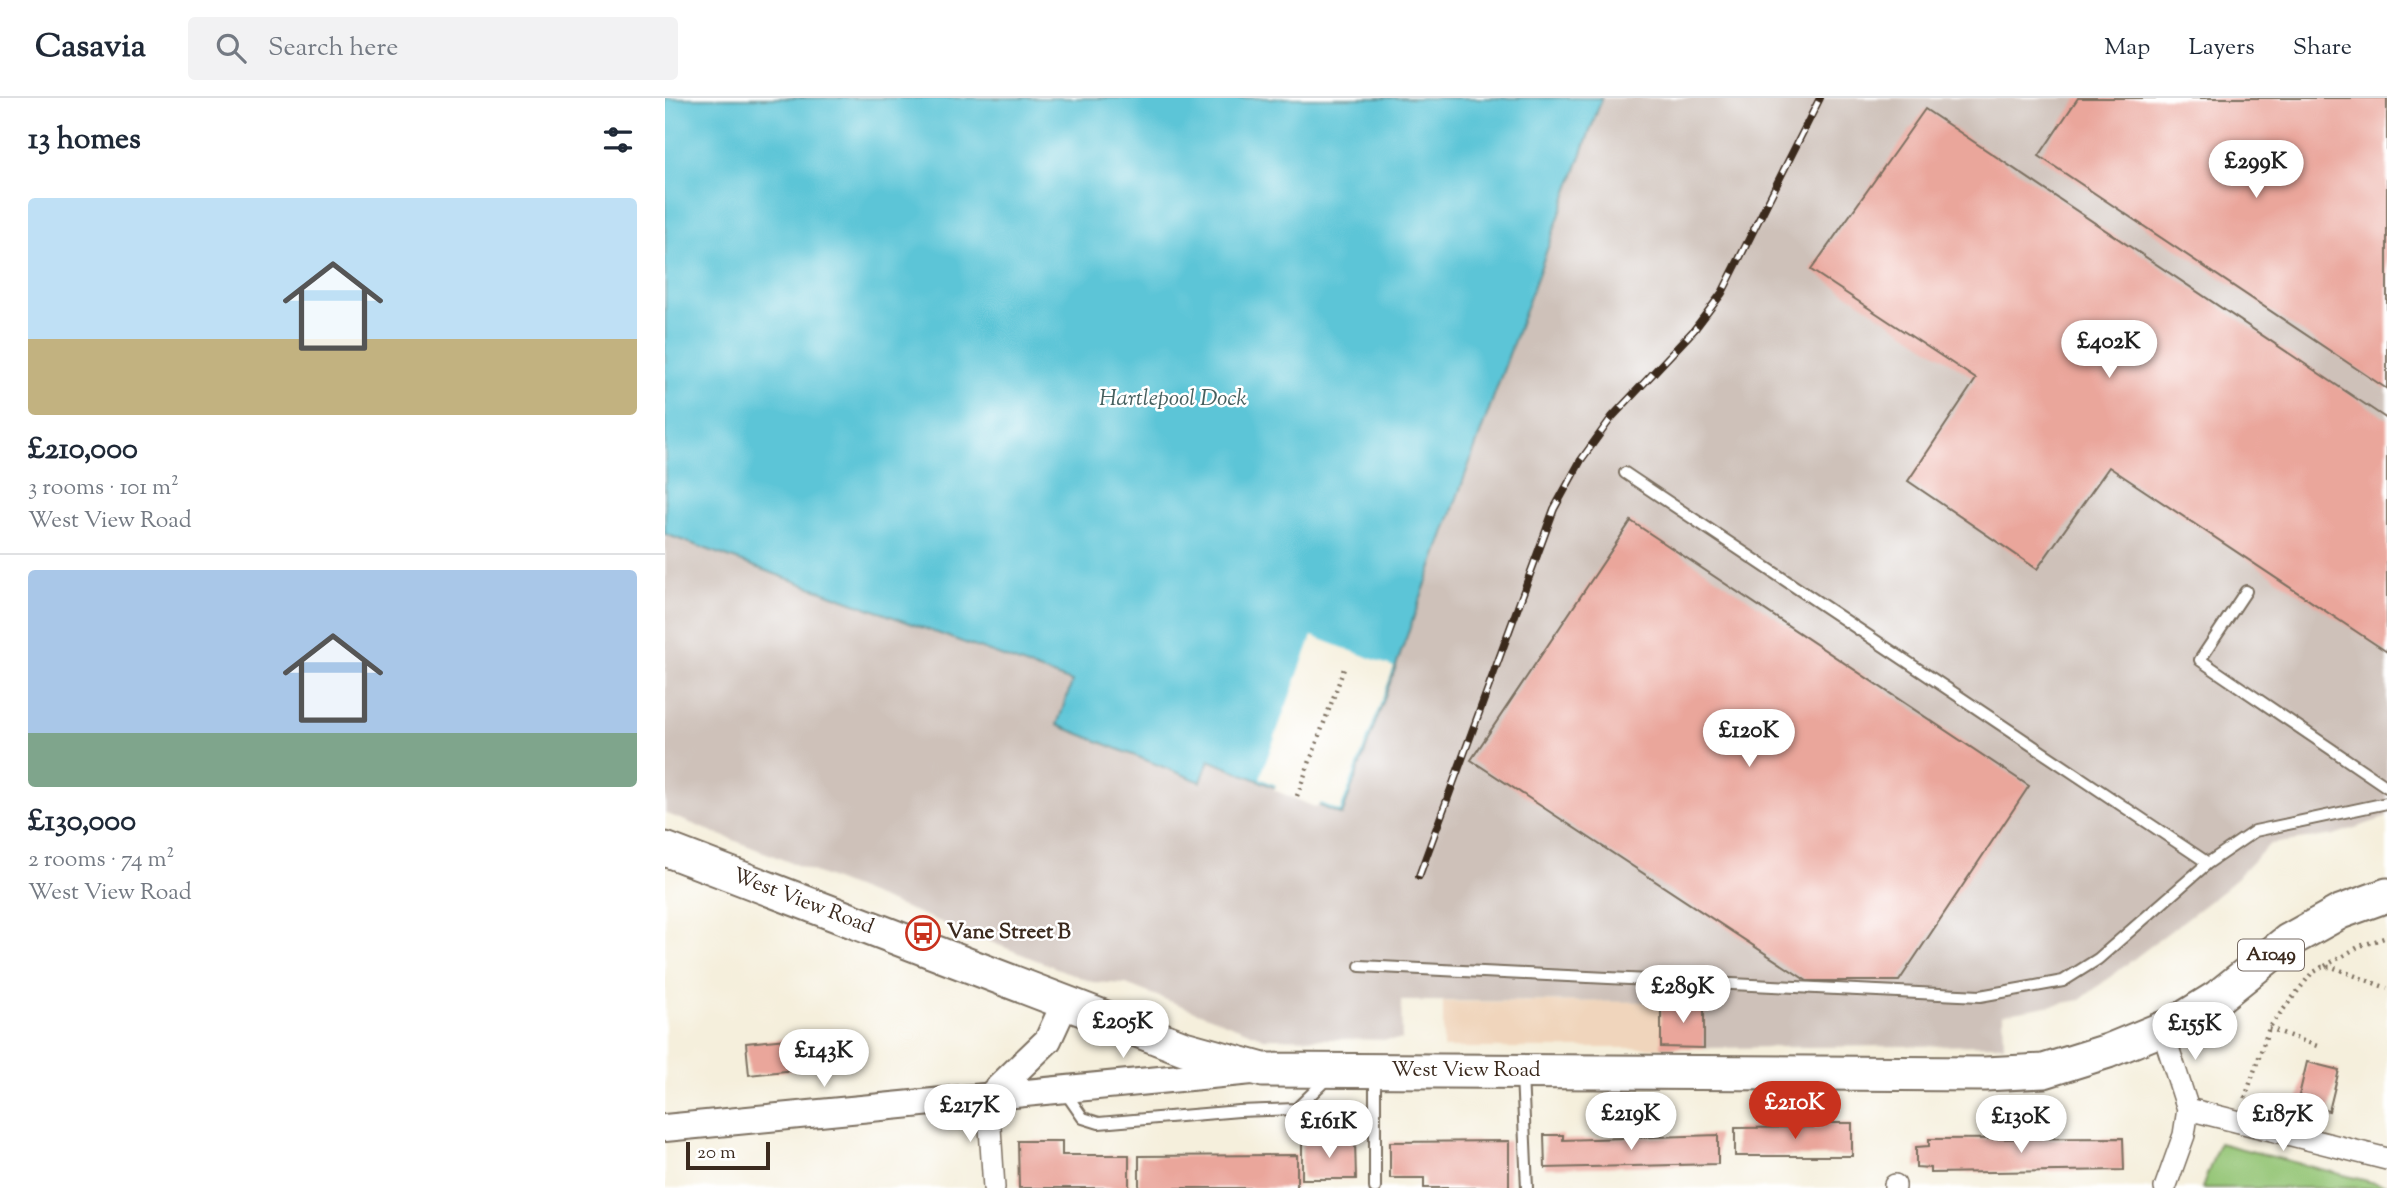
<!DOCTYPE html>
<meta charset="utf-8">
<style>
:root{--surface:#fff;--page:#f2f2f3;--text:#1f2937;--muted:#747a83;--line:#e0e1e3;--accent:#c8321e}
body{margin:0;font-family:"Sorts Mill Goudy",serif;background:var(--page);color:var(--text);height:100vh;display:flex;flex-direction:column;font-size:26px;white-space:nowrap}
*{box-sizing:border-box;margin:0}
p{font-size:23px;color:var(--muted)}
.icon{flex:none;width:38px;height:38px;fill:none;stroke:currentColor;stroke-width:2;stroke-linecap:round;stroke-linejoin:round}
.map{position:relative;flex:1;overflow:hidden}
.side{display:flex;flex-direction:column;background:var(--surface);width:665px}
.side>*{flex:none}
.scale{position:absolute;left:21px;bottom:18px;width:84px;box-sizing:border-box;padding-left:7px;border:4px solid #3b2a1e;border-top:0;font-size:19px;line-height:24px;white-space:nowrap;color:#3b2a1e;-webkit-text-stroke:5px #fff;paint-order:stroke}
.price{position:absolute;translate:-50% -60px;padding:0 16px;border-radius:24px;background:#fff;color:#222;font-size:23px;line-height:46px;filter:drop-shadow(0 2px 4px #0008)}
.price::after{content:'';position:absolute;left:50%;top:42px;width:21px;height:16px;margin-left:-10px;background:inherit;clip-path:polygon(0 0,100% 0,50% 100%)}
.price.selected{background:var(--accent);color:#fff}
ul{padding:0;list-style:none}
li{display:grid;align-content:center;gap:14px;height:371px;padding:0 28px}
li+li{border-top:2px solid var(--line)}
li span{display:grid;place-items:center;height:217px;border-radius:7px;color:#555}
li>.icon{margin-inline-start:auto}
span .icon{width:126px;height:126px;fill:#fffc;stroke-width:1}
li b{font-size:30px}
h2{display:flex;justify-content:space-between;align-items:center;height:84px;padding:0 28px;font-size:30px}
header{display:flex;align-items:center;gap:42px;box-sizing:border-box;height:98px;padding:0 35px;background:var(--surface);border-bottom:2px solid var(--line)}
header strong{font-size:33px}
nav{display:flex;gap:38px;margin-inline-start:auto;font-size:24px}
.search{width:490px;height:63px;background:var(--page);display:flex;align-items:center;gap:18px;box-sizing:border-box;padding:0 24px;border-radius:7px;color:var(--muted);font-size:26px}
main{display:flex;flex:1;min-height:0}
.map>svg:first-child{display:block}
.built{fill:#f0d5bc}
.industrial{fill:#cec1b9}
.green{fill:#93c473;stroke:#677748;stroke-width:2}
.water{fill:#5bc5d7;stroke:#4b787a;stroke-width:2}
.pier{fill:#f5efdc}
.building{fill:#eaa69b}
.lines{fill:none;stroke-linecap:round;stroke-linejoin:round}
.service-casing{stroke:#7c6f60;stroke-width:14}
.minor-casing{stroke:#7c6f60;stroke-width:24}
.tertiary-casing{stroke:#7c6f60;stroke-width:30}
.primary-casing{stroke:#7c6f60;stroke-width:37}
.path{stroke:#7c6f60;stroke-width:4.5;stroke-dasharray:2 5;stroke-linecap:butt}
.service{stroke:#fff;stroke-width:10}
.minor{stroke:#fff;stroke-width:21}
.tertiary{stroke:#fff;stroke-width:26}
.primary{stroke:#fff;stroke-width:33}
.rail-casing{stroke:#3b2a1e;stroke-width:8}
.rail{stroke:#fff;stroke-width:5;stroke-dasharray:16;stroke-linecap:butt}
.labels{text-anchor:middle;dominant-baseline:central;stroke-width:5;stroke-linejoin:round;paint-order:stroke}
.shield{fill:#fff;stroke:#766a62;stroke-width:2}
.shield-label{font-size:19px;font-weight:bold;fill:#3b2a1e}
.street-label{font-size:21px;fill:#3b2a1e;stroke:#fff}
.poi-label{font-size:21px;font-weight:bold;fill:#3b2a1e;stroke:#fff;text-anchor:start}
.water-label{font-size:23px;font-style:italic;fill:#46605f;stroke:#fff}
</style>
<header>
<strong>Casavia</strong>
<div class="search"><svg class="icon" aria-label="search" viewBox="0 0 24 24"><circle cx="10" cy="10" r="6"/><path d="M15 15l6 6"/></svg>Search here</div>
<nav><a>Map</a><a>Layers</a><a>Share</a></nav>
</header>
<main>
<section class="side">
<h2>13 homes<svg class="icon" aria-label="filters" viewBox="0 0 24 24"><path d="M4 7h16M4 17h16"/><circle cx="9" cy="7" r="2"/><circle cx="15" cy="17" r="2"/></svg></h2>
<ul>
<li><span style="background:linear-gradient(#bfe0f5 65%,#c2b280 0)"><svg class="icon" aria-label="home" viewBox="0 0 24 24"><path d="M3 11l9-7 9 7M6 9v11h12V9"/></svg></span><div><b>£210,000</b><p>3 rooms · 101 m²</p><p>West View Road</p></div></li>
<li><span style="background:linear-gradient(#a9c7e8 75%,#7fa58c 0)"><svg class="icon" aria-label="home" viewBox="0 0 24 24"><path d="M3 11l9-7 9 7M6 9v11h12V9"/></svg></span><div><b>£130,000</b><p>2 rooms · 74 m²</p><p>West View Road</p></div></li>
</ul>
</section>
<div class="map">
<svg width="1722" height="1090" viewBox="0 0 1722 1090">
<rect width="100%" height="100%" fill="#fff"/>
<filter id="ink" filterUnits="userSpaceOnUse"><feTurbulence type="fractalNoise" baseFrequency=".0143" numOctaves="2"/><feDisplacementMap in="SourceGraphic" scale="14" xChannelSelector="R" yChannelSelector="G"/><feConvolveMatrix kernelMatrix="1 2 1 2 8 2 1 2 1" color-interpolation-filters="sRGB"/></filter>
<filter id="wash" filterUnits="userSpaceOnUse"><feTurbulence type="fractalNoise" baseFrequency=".00686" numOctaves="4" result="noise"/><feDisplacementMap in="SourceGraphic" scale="28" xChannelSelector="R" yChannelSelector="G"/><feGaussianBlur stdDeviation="1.57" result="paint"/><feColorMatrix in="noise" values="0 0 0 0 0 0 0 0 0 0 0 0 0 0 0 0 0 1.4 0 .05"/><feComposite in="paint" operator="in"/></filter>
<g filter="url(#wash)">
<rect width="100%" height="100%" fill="#f5efdc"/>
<path class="built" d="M778,904H1039V950H778Z"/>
<path class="industrial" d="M0,0H1722V719L1669,737L1605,746L1559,792L1415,902L1338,916L1339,947L1039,950L1038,904L736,903L737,942L599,940L461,886L427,884L0,715Z"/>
<path class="green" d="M1554,1045L1722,1088V1090H1537Z"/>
<path class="water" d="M0,0H937L677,717L544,662L536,684L392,627L407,584L0,436Z"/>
<path class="pier" d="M647,538L729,569L675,713L655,705L652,710L609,692L611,687L595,680Z"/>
<g id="blocks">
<path class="building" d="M1413,0H1722V291L1374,58Z
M1260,11L1722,321V554L1444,369L1372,471L1243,383L1311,281L1146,172Z
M966,423L1364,688L1234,883H1142L806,662Z
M996,904H1039V950L996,949Z
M151,938L155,969L84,977L81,945Z
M1642,964L1674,972L1664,1013L1632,1006Z
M1158,1025H1187V1058H1070V1030L1158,1029Z
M879,1037H898V1042L1053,1037V1066L880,1070Z
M1458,1040L1459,1072L1265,1075V1070L1251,1069V1049L1264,1048V1041Z
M353,1043H397V1057H464V1090H354Z
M690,1043L691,1081H637V1044Z
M844,1043V1090H759V1080H725V1044Z
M632,1057V1090H474V1058Z"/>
</g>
</g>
<g filter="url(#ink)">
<use href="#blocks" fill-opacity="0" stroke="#7c6f60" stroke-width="2"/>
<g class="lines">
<g class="service-casing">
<path id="service" d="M960,375L1543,765
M1581,493L1535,562L1722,689
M695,868L1315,898L1398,883L1433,861L1543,765L1590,733L1722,705
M710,975V1090
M857,976L862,1090
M400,994L418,1020L434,1025L574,1013L631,1011L664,979"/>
</g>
<g class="minor-casing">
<path id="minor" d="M1497,931L1523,1011L1519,1037L1500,1090
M323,1000L329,1090
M1523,1011L1722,1061
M1230,1090V1087"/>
</g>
<g class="tertiary-casing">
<path id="tertiary" d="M323,1000L383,942L400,905
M0,1030L587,973"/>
</g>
<g class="primary-casing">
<path id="primary" d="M0,751L519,950L598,972L1320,976L1379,973L1443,953L1511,925L1553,899L1623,843L1675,814L1722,797"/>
</g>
<path class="path" d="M632,698L680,568
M1660,868L1695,848L1722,839
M1604,930L1652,948
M1580,1000L1604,930L1646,876L1657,869H1667L1722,890"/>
<use href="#service" class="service"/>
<use href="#minor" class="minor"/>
<use href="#tertiary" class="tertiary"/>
<use href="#primary" class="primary"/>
<g class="rail-casing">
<path id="rail" d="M754,778L889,411L916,362L947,319L1029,232L1057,195L1155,0"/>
</g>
<use href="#rail" class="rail"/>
</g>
</g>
<defs>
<g id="bus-ring" transform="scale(1.75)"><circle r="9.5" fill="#fff" stroke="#c8321e" stroke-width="1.5"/><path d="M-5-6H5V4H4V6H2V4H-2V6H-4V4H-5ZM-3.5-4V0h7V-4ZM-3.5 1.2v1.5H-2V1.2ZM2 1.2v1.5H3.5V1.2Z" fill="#c8321e"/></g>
</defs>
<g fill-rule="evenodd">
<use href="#bus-ring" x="258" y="835"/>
</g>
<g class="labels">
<rect class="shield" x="1573" y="841.5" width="66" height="31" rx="5"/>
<g class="shield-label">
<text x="1606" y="857">A1049</text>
</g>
<g class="street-label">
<text transform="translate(138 804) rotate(21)">West View Road</text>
<text x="801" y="973">West View Road</text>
</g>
<g class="poi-label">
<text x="282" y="835">Vane Street B</text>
</g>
<g class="water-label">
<text x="508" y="301">Hartlepool Dock</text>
</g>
</g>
</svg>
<div class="scale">20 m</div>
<b class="price" style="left:1591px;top:102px">£299K</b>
<b class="price" style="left:1444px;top:282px">£402K</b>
<b class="price" style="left:1084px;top:671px">£120K</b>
<b class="price" style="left:1018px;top:927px">£289K</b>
<b class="price" style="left:458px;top:962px">£205K</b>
<b class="price" style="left:1530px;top:964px">£155K</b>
<b class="price" style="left:159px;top:991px">£143K</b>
<b class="price selected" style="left:1130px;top:1043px">£210K</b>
<b class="price" style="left:305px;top:1046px">£217K</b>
<b class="price" style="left:966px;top:1054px">£219K</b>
<b class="price" style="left:1618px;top:1055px">£187K</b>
<b class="price" style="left:1356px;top:1057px">£130K</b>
<b class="price" style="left:664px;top:1062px">£161K</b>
</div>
</main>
